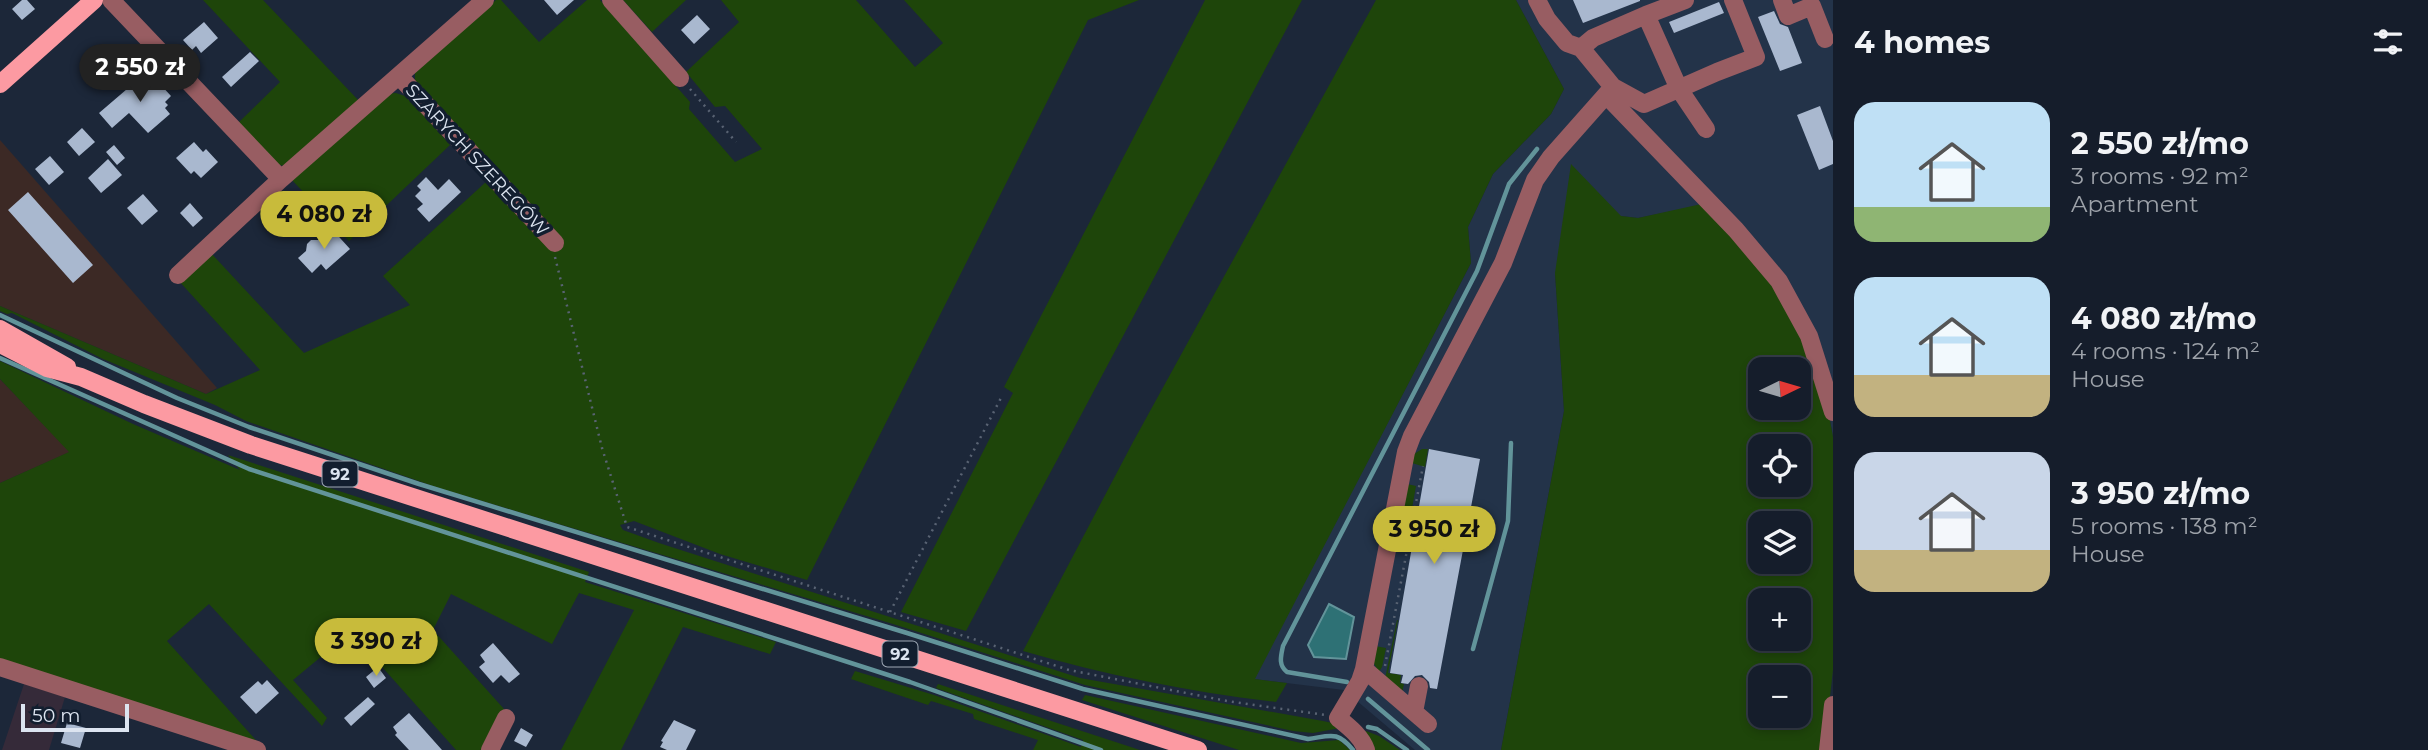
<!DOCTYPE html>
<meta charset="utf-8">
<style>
:root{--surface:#151d2b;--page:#1e2633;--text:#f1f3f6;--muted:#9da2a9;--line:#343b47;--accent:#c8bb3b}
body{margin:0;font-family:Montserrat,sans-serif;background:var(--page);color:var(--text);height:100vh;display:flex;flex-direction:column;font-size:26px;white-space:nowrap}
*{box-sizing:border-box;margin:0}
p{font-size:23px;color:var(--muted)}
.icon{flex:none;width:38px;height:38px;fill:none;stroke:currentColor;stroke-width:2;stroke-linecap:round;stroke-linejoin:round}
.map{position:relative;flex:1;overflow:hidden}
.drawer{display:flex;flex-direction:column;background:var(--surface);width:595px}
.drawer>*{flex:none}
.needle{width:46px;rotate:85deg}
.tools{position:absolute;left:1748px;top:357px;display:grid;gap:14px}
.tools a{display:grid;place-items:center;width:63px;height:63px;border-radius:14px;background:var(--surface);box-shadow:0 4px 10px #0003,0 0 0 2px var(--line);font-size:35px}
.scale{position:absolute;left:21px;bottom:18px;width:108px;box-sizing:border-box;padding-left:7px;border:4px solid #dce4f0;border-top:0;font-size:19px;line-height:24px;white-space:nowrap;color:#dce4f0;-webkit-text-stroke:5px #121e2f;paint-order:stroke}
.price{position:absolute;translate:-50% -60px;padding:0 16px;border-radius:24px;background:var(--accent);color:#111;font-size:23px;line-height:46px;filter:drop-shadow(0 2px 4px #0008)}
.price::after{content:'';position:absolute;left:50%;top:42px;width:21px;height:16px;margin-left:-10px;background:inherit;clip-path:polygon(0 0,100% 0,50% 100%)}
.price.selected{background:#222;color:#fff}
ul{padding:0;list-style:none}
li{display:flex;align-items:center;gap:21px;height:175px;padding:0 21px}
li span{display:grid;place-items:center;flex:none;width:196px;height:140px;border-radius:21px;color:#555}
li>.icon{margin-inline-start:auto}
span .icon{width:84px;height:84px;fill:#fffc;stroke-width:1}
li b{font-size:30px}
h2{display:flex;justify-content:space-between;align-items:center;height:84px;padding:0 21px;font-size:30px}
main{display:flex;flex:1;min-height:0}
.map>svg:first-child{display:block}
.commercial{fill:#3c2925}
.industrial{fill:#352a39}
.built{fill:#233349}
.green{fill:#1e450a;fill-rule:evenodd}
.water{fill:#2e7175;stroke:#62949a;stroke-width:2}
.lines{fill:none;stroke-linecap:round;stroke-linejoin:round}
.stream{stroke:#62949a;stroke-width:4.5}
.building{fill:#a9b8cf}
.path{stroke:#596373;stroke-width:2.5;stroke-dasharray:2 5;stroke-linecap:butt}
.minor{stroke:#985d62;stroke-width:18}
.major{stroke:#fc9aa2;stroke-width:18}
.labels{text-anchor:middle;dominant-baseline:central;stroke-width:7;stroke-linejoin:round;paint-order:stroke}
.shield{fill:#121e2f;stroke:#9fa9b6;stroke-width:2}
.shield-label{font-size:16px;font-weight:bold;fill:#dce4f0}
.street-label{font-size:18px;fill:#dce4f0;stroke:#121e2f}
</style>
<main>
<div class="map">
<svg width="1833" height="750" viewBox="0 0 1833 750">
<rect width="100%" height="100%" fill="#1c2739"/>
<path class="commercial" d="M0,140L217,388L206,394L0,306Z
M0,379L70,452L0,483Z"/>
<path class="industrial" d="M24,684L65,697L49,750H2Z"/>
<path class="built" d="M1516,0H1833V437L1829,415L1706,204L1638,218L1621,216L1555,273L1564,411L1501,750H1415L1344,690L1254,679L1471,263L1468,227L1493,174L1551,114L1564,89Z"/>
<path class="green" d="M203,0H263L360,102L286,166L279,165L238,123L280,82Z
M496,0H501L539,42L587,0H600L690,102L689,109L735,162L762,149L725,106L715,107L686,72L739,22L721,0H856L915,67L943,43L904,0H1139L1088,20L807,580L720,554L634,521L620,525L623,530L659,543L1080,678L1323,721L1337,724L1340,728L1313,733L1293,731L1085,685L893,624L439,488L246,421L215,405L103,359L12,313L7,314L0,311V306L206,394L260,370L178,280L210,252L304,353L410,305L383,276L487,181L415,85V73Z
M623,0H686L652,32Z
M1205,0H1302L966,631L901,612L1013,393L1004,387Z
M1376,0H1516L1564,89L1551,114L1493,174L1468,227L1471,263L1255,679L1287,683L1276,702C1190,692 1105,675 1023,651L1133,442Z
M396,93L408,97L450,145L349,241L292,180L385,94Z
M1571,164L1621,216L1638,218L1706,203L1765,275L1798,326L1829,415L1833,437V670L1824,750H1501L1564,411L1555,273ZM1760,369H1799V408H1760ZM1760,446H1799V485H1760ZM1760,523H1799V562H1760ZM1760,600H1799V639H1760ZM1760,677H1799V716H1760Z
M0,361L133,424L240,470L228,455L589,572L585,582L776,642L770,654L683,627L621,750H561L634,610L579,593L552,644L451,594L433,630L504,709L482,750H456L351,632L293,680L327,718L322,726L209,604L167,641L262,747L0,661V483L69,452L0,379Z
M1422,449H1428L1425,467L1412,463L1414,454Z
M1407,484L1416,486L1411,514L1402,512Z
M1397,620H1398L1388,673L1401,675L1400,683L1404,684L1402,693L1385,679Z
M1375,646L1386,648L1382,667L1379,672L1373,662Z
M855,671L934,695L1081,747L1083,740L936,688L938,684L1140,750H1033L1038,740L974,719L973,714L931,701L928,705L851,679Z
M1085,695L1301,743L1339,740L1350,750H1239L1082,700Z
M1366,731L1379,736L1400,750H1373L1363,735Z"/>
<path class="water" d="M1329,604L1354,617L1346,659L1314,657L1308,645Z"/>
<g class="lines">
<path class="stream" d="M0,315L177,398L249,427L419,484L907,633L1083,689L1308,739C1330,736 1337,730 1353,750
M0,358L249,469L910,682L1101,750
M1473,649L1508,521L1511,443
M1347,682L1287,672C1278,665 1281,656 1283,646L1477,271L1509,184L1537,149
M1368,699L1428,750
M1368,727L1377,729L1407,750"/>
</g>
<path class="building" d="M22,0H27L35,9L22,20L12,9Z
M544,0H574L557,15Z
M1573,0H1640V1L1583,23Z
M1719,2L1724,13L1674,33L1669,22Z
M1774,11L1780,24L1788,27L1802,63L1780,71L1758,17Z
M697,15L710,29L694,44L681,30Z
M204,22L218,38L201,53L196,46L192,50L183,40Z
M250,52L259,61L231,87L222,77Z
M148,71L171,96L165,102L168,105L165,108L170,114L148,133L129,113L112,128L99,113Z
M1820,106L1833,141V164L1819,170L1797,115Z
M82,128L95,142L79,156L67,142Z
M194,142L203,152L206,149L218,162L201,178L194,171L191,174L176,158Z
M114,145L125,158L117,165L106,152Z
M50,156L64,172L49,185L35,169Z
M108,159L122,175L101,193L88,178Z
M426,177L438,190L449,179L461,192L429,222L417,209L423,204L415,196L421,190L417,186Z
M28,192L93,265L73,283L8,210Z
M143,194L158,211L142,225L127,208Z
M190,203L203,218L193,227L180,213Z
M331,228L350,249L326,270L321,264L312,273L298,258L306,251L307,244L311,240H318Z
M1429,449L1480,459L1437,689L1430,688L1429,682L1422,675L1415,676L1408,684L1401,683L1403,675L1390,673Z
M493,643L520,674L509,683L501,675L493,683L479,667L485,662L480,655Z
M378,667L386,678L374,688L366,677Z
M267,680L279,693L256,714L240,697L258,681L262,685Z
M368,697L375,704L351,726L344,718Z
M409,713L442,750H409L395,735L397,733L393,727Z
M674,720L696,730L686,750H667L660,747L663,742L661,741Z
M67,723L86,728L80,748L61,743Z
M521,728L533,735L526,747L514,741Z"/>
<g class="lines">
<path class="path" d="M690,89L736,142
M555,257L602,448L627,527L1069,670L1227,701L1325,715
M890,612L1002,396
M1385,666L1423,466"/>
<path class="minor" d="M111,0L281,179
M611,0L680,78
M1537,0L1547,19L1567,43L1581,48L1613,87L1644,104L1717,72L1756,57L1733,0
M1685,0L1646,15L1679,89L1706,129
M1782,0L1788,16L1812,6L1825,39
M1581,48L1593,38L1646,15
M399,76L555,243
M1607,96L1736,230L1779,281L1809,336L1833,412
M178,275L281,179L485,0
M0,667L257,750
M1364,669L1428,724
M1414,712L1419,686
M490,750L506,718
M1366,750C1362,737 1349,727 1338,718L1360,681L1364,669L1406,452L1412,436L1503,263L1535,180L1551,157L1613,87
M1828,750L1833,705"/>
<path class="major" d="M0,84L94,0
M0,329L67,367
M0,344L47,368L81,377L144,404L251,445L1198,750"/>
</g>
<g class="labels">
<g class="shield">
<rect x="322.5" y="461.5" width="35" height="25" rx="5"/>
<rect x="882.5" y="641.5" width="35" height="25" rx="5"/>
</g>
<g class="shield-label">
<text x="340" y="474">92</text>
<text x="900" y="654">92</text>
</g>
<g class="street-label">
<text transform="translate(477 160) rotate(47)">SZARYCH SZEREGÓW</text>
</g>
</g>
</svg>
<div class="tools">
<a><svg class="needle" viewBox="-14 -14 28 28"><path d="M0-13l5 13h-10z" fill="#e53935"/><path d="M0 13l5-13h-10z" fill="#9da2a9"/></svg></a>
<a><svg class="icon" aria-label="locate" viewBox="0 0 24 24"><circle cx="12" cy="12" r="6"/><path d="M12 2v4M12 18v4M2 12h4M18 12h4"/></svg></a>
<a><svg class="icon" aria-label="layers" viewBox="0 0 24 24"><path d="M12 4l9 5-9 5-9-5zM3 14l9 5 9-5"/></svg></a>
<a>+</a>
<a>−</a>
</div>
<div class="scale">50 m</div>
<b class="price selected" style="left:140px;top:104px">2 550 zł</b>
<b class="price" style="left:324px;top:251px">4 080 zł</b>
<b class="price" style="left:1434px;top:566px">3 950 zł</b>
<b class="price" style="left:376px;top:678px">3 390 zł</b>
</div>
<section class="drawer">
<h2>4 homes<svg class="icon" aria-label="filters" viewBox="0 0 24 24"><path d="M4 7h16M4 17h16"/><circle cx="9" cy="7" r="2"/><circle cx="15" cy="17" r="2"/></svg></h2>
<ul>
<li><span style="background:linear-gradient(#bfe0f5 75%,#8fb573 0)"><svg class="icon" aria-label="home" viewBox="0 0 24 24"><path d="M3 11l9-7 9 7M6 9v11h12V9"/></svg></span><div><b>2 550 zł/mo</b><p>3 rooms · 92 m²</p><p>Apartment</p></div></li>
<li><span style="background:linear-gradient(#bfe0f5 70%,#c2b280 0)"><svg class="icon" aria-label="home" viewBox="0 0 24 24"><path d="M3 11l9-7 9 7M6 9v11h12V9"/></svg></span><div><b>4 080 zł/mo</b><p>4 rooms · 124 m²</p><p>House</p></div></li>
<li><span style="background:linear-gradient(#c9d6e8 70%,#c2b280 0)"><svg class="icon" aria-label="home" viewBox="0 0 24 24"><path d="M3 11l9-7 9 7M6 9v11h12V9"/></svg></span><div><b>3 950 zł/mo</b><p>5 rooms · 138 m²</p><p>House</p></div></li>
</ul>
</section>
</main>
